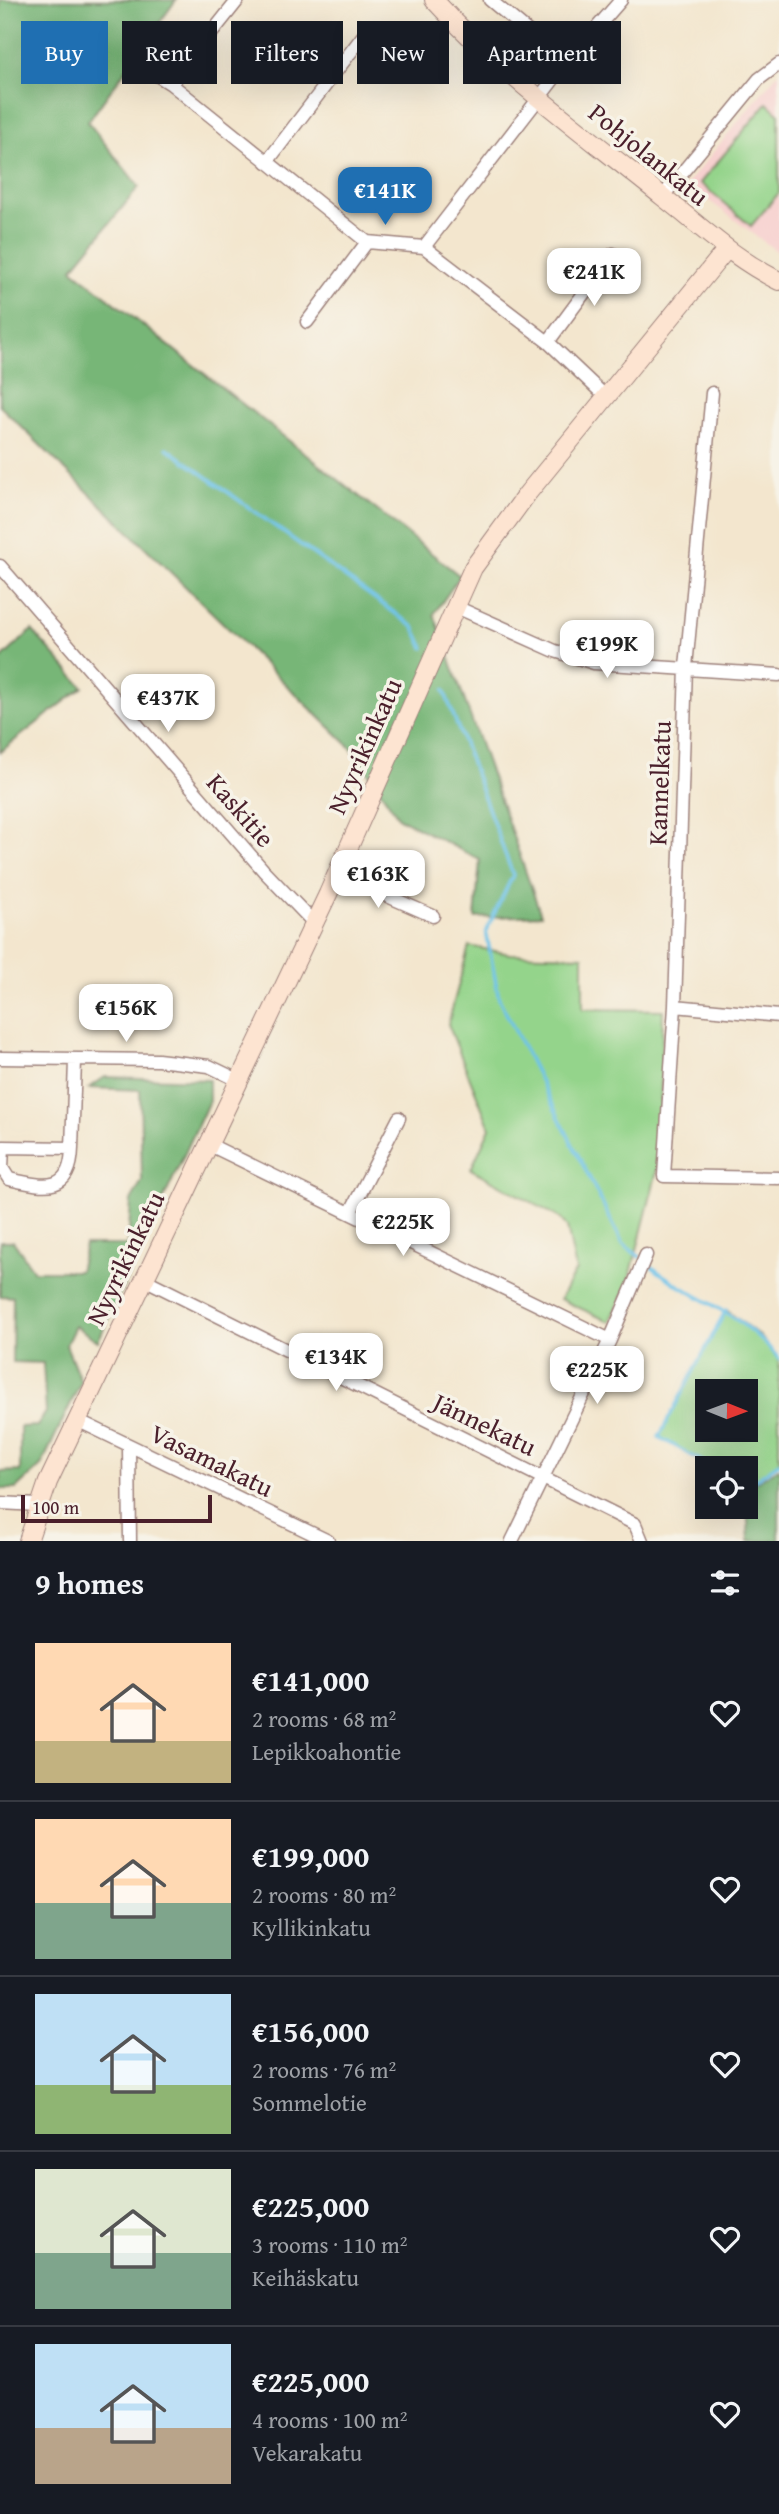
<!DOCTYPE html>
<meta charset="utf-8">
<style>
:root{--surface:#171b24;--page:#20242c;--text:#f1f3f6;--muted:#9ea1a6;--line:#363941;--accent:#1f6fb2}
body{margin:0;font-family:"Gentium Book Plus",serif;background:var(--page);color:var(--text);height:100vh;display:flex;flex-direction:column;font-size:26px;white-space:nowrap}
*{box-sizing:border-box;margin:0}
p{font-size:23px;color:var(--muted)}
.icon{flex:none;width:38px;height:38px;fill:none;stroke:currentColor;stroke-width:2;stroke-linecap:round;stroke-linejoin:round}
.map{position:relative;height:1541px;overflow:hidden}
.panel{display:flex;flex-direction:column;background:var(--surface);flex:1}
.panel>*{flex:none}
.guide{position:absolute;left:21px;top:21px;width:738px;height:63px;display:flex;gap:14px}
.needle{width:46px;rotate:91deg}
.controls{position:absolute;left:695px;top:1379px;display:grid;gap:14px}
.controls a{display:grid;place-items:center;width:63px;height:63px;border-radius:0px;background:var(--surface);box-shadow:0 7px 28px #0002;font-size:35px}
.scale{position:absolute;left:21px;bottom:18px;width:191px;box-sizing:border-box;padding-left:7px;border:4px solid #4a1f2b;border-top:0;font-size:19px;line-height:24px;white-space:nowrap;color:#4a1f2b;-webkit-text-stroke:5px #f7f3e8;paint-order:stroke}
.price{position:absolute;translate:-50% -60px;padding:0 16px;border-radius:14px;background:#fff;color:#222;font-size:23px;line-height:46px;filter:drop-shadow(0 2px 4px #0008)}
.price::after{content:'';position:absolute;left:50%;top:42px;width:21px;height:16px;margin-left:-10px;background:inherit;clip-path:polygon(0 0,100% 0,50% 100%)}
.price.current{background:var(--accent);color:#fff}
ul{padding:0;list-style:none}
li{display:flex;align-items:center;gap:21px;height:175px;padding:0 35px}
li+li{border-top:2px solid var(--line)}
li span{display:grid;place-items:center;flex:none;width:196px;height:140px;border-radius:0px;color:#555}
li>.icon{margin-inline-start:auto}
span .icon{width:84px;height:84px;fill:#fffc;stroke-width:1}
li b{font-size:30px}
h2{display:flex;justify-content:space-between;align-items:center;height:84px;padding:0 35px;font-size:30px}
.pill{padding:0 24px;border-radius:0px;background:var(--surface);box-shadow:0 7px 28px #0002;font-size:24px;line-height:63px}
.pill.current{background:var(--accent);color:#fff}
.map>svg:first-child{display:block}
.built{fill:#f7d0cf}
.green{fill:#94d48b;stroke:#6f7a5b;stroke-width:2;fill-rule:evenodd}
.forest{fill:#77b677;stroke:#606a51;stroke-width:2}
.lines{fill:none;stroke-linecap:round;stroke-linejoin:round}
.stream{stroke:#6dc3ea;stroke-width:3.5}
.street-casing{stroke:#9e827c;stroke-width:15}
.secondary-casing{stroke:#9e827c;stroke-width:20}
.street{stroke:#fff;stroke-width:12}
.secondary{stroke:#fde4d1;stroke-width:18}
.labels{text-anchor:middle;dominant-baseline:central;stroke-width:7;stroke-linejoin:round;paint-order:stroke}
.street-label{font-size:26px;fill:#4a1f2b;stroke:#f7f3e8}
</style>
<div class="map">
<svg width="779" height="1541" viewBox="0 0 779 1541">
<rect width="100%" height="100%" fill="#f7f3e8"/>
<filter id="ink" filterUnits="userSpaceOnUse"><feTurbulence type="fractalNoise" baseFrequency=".0143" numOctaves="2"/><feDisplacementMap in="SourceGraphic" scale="14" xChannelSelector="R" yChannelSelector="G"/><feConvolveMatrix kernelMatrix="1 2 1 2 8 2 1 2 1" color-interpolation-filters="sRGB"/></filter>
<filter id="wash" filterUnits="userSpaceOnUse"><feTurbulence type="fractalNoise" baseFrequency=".00686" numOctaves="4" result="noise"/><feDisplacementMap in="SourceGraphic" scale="28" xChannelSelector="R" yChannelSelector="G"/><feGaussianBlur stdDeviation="1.57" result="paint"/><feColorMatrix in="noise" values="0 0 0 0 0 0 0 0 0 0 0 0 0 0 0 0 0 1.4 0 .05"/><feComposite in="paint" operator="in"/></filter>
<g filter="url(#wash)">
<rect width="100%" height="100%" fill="#f3e6ce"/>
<path class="built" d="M779,72V253L687,184Z"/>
<path class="green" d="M767,103L779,114V193L751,226L700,183Z
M469,946L510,954L583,956V1009L663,1010L659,1163L628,1285L610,1322L560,1299L576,1270L567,1227L560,1218L471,1169L490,1128L448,1024Z
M726,1310L760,1336L779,1359V1463L746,1486V1468H714L659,1437ZM707,1391H746V1430H707Z"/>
<path class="forest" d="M0,0H176L88,122L139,187L72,269L460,576L434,614L541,915L475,918L480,860L399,818L352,749L0,406Z
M32,630L83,687L0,752V660Z
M105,1077L209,1080V1101L98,1341L75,1326L66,1345L81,1382L41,1466L16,1489H0V1472L20,1471V1427L37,1426L46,1412L43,1363L12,1362L13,1297L0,1296V1241H13L34,1271H79L85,1245H128L131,1200L142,1181L140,1090L89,1088Z
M779,1468V1541H749L746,1488Z"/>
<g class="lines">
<path class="stream" d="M167,448L414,627L424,648
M444,690L513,875L486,931L499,999L623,1244L640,1257
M646,1262C692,1301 737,1307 779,1359
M714,1468L659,1437L726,1310
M746,1486L779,1463"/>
</g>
</g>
<g filter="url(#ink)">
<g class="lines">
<g class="street-casing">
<path id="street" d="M490,0L566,63
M147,69L171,84L367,242L424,247L548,342L605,396
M171,84L238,0
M267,162L366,32
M663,196L759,79L779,64
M424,247L566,63L621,0
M307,322L367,242
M548,342L613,254
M712,393L686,667L675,1006L664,1176L779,1178
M0,566L264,871L314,923
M454,606L555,651L594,663L779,675
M337,874L433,916
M675,1006L779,1016
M0,1058L158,1060L209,1066L240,1081
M210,1145L610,1340
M72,1148C71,1194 45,1187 9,1179L2,1168L3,1147L72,1148L75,1061
M350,1213L399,1118
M144,1279L635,1524L642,1541
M77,1420L328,1541
M129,1446L130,1541
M0,1503L38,1505
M512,1541L610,1340L646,1255"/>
</g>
<g class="secondary-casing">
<path id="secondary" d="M434,0C502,75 584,133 663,197C703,228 733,258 779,281
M28,1541L48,1482L328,894L473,568L527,494L726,250"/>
</g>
<use href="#street" class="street"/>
<use href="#secondary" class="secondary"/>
</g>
</g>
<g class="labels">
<g class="street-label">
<text transform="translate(649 154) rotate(39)">Pohjolankatu</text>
<text transform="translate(364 746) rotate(-66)">Nyyrikinkatu</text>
<text transform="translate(659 783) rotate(-88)">Kannelkatu</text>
<text transform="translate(241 810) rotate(49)">Kaskitie</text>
<text transform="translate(125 1258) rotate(-64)">Nyyrikinkatu</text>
<text transform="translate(485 1424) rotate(26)">Jännekatu</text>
<text transform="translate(212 1460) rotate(26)">Vasamakatu</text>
</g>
</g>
</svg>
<div class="controls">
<a><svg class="needle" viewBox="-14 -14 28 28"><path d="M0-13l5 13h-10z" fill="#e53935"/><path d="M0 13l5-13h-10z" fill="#9ea1a6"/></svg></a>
<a><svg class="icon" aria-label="locate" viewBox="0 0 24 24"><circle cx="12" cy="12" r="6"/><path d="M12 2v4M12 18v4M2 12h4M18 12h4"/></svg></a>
</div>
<div class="scale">100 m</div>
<b class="price current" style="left:385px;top:227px">€141K</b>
<b class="price" style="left:594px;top:308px">€241K</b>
<b class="price" style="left:607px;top:680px">€199K</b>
<b class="price" style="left:168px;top:734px">€437K</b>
<b class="price" style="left:378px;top:910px">€163K</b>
<b class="price" style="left:126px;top:1044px">€156K</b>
<b class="price" style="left:403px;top:1258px">€225K</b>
<b class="price" style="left:336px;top:1393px">€134K</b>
<b class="price" style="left:597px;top:1406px">€225K</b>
<div class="guide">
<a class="pill current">Buy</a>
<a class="pill">Rent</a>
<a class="pill">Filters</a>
<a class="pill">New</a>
<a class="pill">Apartment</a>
</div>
</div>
<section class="panel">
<h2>9 homes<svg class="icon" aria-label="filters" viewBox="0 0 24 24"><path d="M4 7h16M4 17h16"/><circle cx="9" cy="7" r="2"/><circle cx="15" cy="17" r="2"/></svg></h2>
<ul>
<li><span style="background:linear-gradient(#ffd9b3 70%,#c2b280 0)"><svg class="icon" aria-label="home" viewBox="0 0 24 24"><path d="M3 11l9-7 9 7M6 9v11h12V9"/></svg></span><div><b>€141,000</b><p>2 rooms · 68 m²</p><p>Lepikkoahontie</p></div><svg class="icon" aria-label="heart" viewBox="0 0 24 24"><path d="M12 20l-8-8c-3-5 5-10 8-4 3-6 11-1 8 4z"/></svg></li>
<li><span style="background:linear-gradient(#ffd9b3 60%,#7fa58c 0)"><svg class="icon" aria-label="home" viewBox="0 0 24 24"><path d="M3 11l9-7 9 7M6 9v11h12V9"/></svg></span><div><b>€199,000</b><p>2 rooms · 80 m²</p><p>Kyllikinkatu</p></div><svg class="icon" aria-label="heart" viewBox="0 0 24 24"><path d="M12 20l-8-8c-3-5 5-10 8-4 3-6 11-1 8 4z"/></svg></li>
<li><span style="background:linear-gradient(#bfe0f5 65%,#8fb573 0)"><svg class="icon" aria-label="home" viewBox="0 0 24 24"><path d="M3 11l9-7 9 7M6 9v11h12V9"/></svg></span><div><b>€156,000</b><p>2 rooms · 76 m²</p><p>Sommelotie</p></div><svg class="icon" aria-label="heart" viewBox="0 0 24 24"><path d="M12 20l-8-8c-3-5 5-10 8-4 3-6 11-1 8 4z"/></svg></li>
<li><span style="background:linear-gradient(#dfe7d0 60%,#7fa58c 0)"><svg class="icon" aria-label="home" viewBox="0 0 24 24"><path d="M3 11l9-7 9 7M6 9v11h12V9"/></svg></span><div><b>€225,000</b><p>3 rooms · 110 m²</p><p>Keihäskatu</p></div><svg class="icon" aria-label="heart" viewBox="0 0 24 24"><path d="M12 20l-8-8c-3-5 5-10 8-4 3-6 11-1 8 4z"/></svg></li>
<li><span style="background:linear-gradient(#bfe0f5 60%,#b9a48a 0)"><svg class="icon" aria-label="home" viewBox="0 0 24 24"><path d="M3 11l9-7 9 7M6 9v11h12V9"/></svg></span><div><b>€225,000</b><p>4 rooms · 100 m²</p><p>Vekarakatu</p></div><svg class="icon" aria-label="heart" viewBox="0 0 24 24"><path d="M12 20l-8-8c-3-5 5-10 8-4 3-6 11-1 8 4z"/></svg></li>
</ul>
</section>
